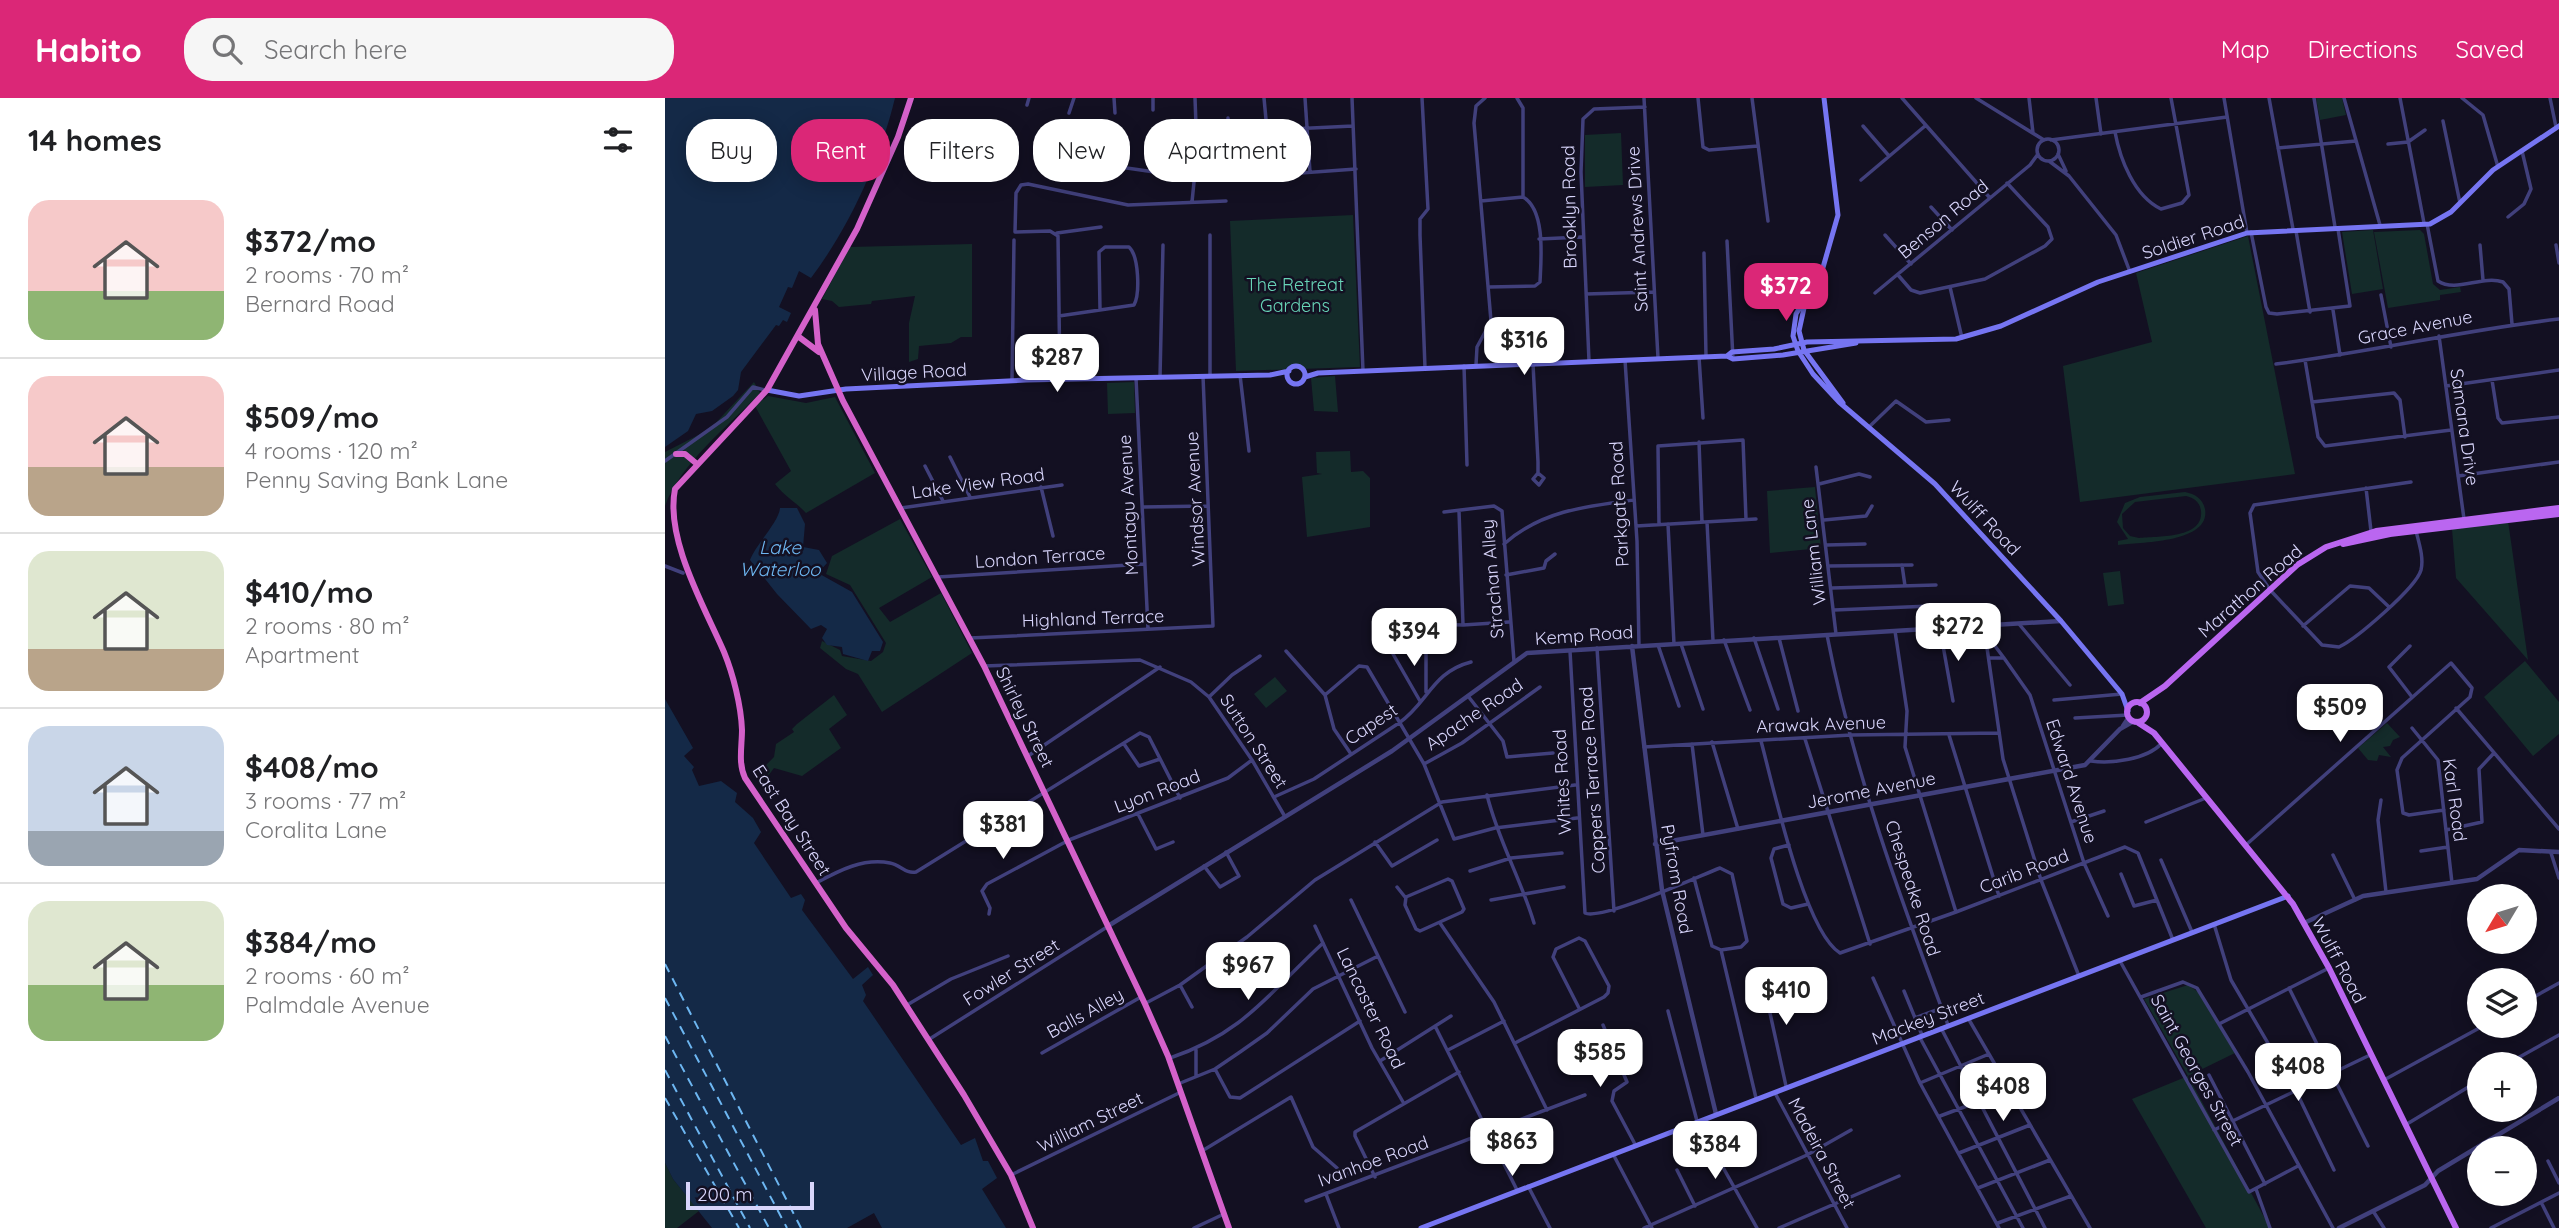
<!DOCTYPE html>
<meta charset="utf-8">
<style>
:root{--surface:#fff;--page:#f6f6f6;--text:#202124;--muted:#757577;--line:#e0e0e0;--accent:#db2777}
body{margin:0;font-family:Quicksand,sans-serif;background:var(--page);color:var(--text);height:100vh;display:flex;flex-direction:column;font-size:26px;white-space:nowrap}
*{box-sizing:border-box;margin:0}
p{font-size:23px;color:var(--muted)}
.icon{flex:none;width:38px;height:38px;fill:none;stroke:currentColor;stroke-width:2;stroke-linecap:round;stroke-linejoin:round}
.map{position:relative;flex:1;overflow:hidden}
.panel{display:flex;flex-direction:column;background:var(--surface);width:665px}
.panel>*{flex:none}
.top-card{position:absolute;left:21px;top:21px;width:665px;height:63px;display:flex;gap:14px}
.needle{width:46px;rotate:232deg}
.controls{position:absolute;left:1802px;top:786px;display:grid;gap:14px}
.controls a{display:grid;place-items:center;width:70px;height:70px;border-radius:50%;background:var(--surface);box-shadow:0 4px 18px #0003;font-size:35px}
.scale{position:absolute;left:21px;bottom:18px;width:128px;box-sizing:border-box;padding-left:7px;border:4px solid #d8d5fb;border-top:0;font-size:19px;line-height:24px;white-space:nowrap;color:#d8d5fb;-webkit-text-stroke:5px #131022;paint-order:stroke}
.price{position:absolute;translate:-50% -60px;padding:0 16px;border-radius:14px;background:#fff;color:#222;font-size:23px;line-height:46px;filter:drop-shadow(0 2px 4px #0008)}
.price::after{content:'';position:absolute;left:50%;top:42px;width:21px;height:16px;margin-left:-10px;background:inherit;clip-path:polygon(0 0,100% 0,50% 100%)}
.price.on{background:var(--accent);color:#fff}
ul{padding:0;list-style:none}
li{display:flex;align-items:center;gap:21px;height:175px;padding:0 28px}
li+li{border-top:2px solid var(--line)}
li span{display:grid;place-items:center;flex:none;width:196px;height:140px;border-radius:21px;color:#555}
li>.icon{margin-inline-start:auto}
span .icon{width:84px;height:84px;fill:#fffc;stroke-width:1}
li b{font-size:30px}
h2{display:flex;justify-content:space-between;align-items:center;height:84px;padding:0 28px;font-size:30px}
.chip{padding:0 24px;border-radius:28px;background:var(--surface);box-shadow:0 4px 18px #0003;font-size:24px;line-height:63px}
.chip.on{background:var(--accent);color:#fff}
header{display:flex;align-items:center;gap:42px;box-sizing:border-box;height:98px;padding:0 35px;background:var(--accent);color:#fff}
header strong{font-size:33px}
nav{display:flex;gap:38px;margin-inline-start:auto;font-size:24px}
.search{width:490px;height:63px;background:var(--page);display:flex;align-items:center;gap:18px;box-sizing:border-box;padding:0 24px;border-radius:28px;color:var(--muted);font-size:26px}
main{display:flex;flex:1;min-height:0}
.map>svg:first-child{display:block}
.green{fill:#142b2a;fill-rule:evenodd}
.water{fill:#142947}
.lines{fill:none;stroke-linecap:round;stroke-linejoin:round}
.ferry{stroke:#6db6f1;stroke-width:2;stroke-dasharray:9 7;stroke-linecap:butt}
.minor{stroke:#41407c;stroke-width:3.5}
.tertiary{stroke:#41407c;stroke-width:4.5}
.secondary{stroke:#7675f2;stroke-width:5}
.primary{stroke:#ba66f0;stroke-width:6}
.trunk{stroke:#d461ca;stroke-width:6}
.labels{text-anchor:middle;dominant-baseline:central;stroke-width:5;stroke-linejoin:round;paint-order:stroke}
.street-label{font-size:18px;fill:#d8d5fb;stroke:#131022}
.park-label{font-size:18px;fill:#68d4b7;stroke:#131022}
.water-label{font-size:19px;font-style:italic;fill:#6db6f1;stroke:#131022}
</style>
<header>
<strong>Habito</strong>
<div class="search"><svg class="icon" aria-label="search" viewBox="0 0 24 24"><circle cx="10" cy="10" r="6"/><path d="M15 15l6 6"/></svg>Search here</div>
<nav><a>Map</a><a>Directions</a><a>Saved</a></nav>
</header>
<main>
<section class="panel">
<h2>14 homes<svg class="icon" aria-label="filters" viewBox="0 0 24 24"><path d="M4 7h16M4 17h16"/><circle cx="9" cy="7" r="2"/><circle cx="15" cy="17" r="2"/></svg></h2>
<ul>
<li><span style="background:linear-gradient(#f6c9c9 65%,#8fb573 0)"><svg class="icon" aria-label="home" viewBox="0 0 24 24"><path d="M3 11l9-7 9 7M6 9v11h12V9"/></svg></span><div><b>$372/mo</b><p>2 rooms · 70 m²</p><p>Bernard Road</p></div></li>
<li><span style="background:linear-gradient(#f6c9c9 65%,#b9a48a 0)"><svg class="icon" aria-label="home" viewBox="0 0 24 24"><path d="M3 11l9-7 9 7M6 9v11h12V9"/></svg></span><div><b>$509/mo</b><p>4 rooms · 120 m²</p><p>Penny Saving Bank Lane</p></div></li>
<li><span style="background:linear-gradient(#dfe7d0 70%,#b9a48a 0)"><svg class="icon" aria-label="home" viewBox="0 0 24 24"><path d="M3 11l9-7 9 7M6 9v11h12V9"/></svg></span><div><b>$410/mo</b><p>2 rooms · 80 m²</p><p>Apartment</p></div></li>
<li><span style="background:linear-gradient(#c9d6e8 75%,#9aa5b1 0)"><svg class="icon" aria-label="home" viewBox="0 0 24 24"><path d="M3 11l9-7 9 7M6 9v11h12V9"/></svg></span><div><b>$408/mo</b><p>3 rooms · 77 m²</p><p>Coralita Lane</p></div></li>
<li><span style="background:linear-gradient(#dfe7d0 60%,#8fb573 0)"><svg class="icon" aria-label="home" viewBox="0 0 24 24"><path d="M3 11l9-7 9 7M6 9v11h12V9"/></svg></span><div><b>$384/mo</b><p>2 rooms · 60 m²</p><p>Palmdale Avenue</p></div></li>
</ul>
</section>
<div class="map">
<svg width="1894" height="1130" viewBox="0 0 1894 1130">
<rect width="100%" height="100%" fill="#131022"/>
<path class="green" d="M1651,0H1677L1681,17L1655,22Z
M956,35L958,87L920,89V37Z
M688,117L695,269L571,273L565,123Z
M1708,132L1718,191L1687,196L1677,134Z
M1755,132L1759,136L1768,186L1775,192L1795,189L1796,194L1775,197V202L1723,210L1709,134Z
M1583,138L1630,376L1415,404L1398,268L1487,244L1471,175Z
M307,146V239H296L286,245L254,248L253,261L244,264V225L250,198L207,203L206,206L174,209L167,203L157,201L185,149Z
M670,278L673,314L649,313L646,280Z
M89,284L95,295C63,329 16,364 0,408V354L45,331Z
M469,284L470,315L443,316L442,285Z
M103,298L141,305L170,299L210,375L141,415C131,404 120,399 110,386L126,373L90,308Z
M685,353L686,374L698,373L705,380V429L642,439L637,379L657,376L652,375L651,354Z
M1150,389L1156,450L1105,455L1102,393Z
M1520,394C1530,396 1538,401 1540,411C1546,445 1476,444 1453,447V443L1463,441L1452,424L1460,405L1475,399ZM1521,398C1529,400 1535,404 1536,413C1539,441 1492,438 1474,440L1465,438L1458,430L1457,416L1470,404Z
M235,421L267,479L214,510L225,524L276,495L307,555L217,614L193,576L181,571L155,550L157,543L175,552L177,558L206,563L218,554L221,545L185,487L161,476L167,458Z
M1843,423L1863,562L1791,480L1787,431Z
M1455,473L1459,506L1443,508L1438,475Z
M1860,563L1894,604V636L1868,658L1819,599Z
M610,579L622,593L601,610L589,596Z
M169,597L182,617L164,631L176,650L137,678L109,670L103,678L93,675L109,659L111,646L129,634L127,631L132,626Z
M1722,625L1735,639L1728,642L1725,648L1718,649L1726,659L1714,657L1712,663L1703,662L1693,650Z
M1523,887L1533,894L1570,955L1523,978L1605,1130H1541L1467,1001L1523,978L1479,901Z
M0,1065L8,1081L34,1113L12,1130H0Z"/>
<path class="water" d="M0,0H230C215,62 185,128 146,180L134,173L127,190L123,189L114,209L126,215L122,224L118,222L114,228L111,227L76,274L73,292L68,298L47,313L31,316L23,333L0,349Z
M115,410H132L140,426L138,449L154,452L162,465L153,475L187,494L218,544L215,553H207L203,563L178,556L177,549L162,547L157,540L162,531L156,527L146,531L112,496L85,462C91,446 114,424 115,410Z
M0,601L28,650L19,658L29,669L27,672L34,688L56,683L72,695L70,704L88,720L96,734L89,745L126,800L136,796L140,802L137,812L188,881L203,869L208,877L197,887L201,897L198,903L296,1047L310,1040L318,1063H323L332,1080L317,1091L341,1130H217L209,1115L182,1130H47L8,1081L0,1065Z"/>
<g class="lines">
<path class="ferry" d="M0,866L136,1130
M0,900L122,1130
M0,938L104,1130
M0,972L85,1130
M0,1000L74,1130"/>
<path class="minor" d="M449,0L450,15
M488,0V12
M599,0L602,32
M640,0L645,74
M687,0L698,273
M757,0L763,111L755,121V137L760,270
M852,0L858,10V99
M979,0L993,260
M1033,0L1038,49L1044,52L1093,48
M1087,0L1103,123
M1237,0L1325,100
M1311,0L1379,42
M1364,0L1368,35
M1431,0L1436,36
M1559,0L1582,135
M1604,0L1628,131
M1649,0L1670,129
M1679,0L1715,127
M1735,0L1759,125
M1797,0L1818,17L1833,69
M1885,0L1891,29
M362,7L364,0
M404,15L409,0
M563,20L564,34L688,28
M1778,23L1795,105
M1198,28L1224,58
M1450,34C1455,61 1469,98 1496,111L1517,105L1524,97L1506,0
M1372 52a11 11 0 1 1 22 0a11 11 0 1 1-22 0Z
M1386,42L1562,19
M1723,46L1743,44L1760,32
M1613,50L1691,43
M1393,56L1401,73
M1384,63L1404,78L1451,137L1465,174
M434,66L531,80
M568,80L691,71
M1196,82L1260,28
M816,103L858,99
M527,104L532,54L530,0
M1266,109L1287,132
M1843,119L1859,106L1866,91L1857,53
M1762,126L1773,183C1791,195 1817,177 1838,184L1844,191L1847,226
M1631,133L1645,214
M1586,134L1601,209L1604,215L1612,216L1685,208L1673,131
M392,135L436,129
M1220,137L1246,166
M874,141L917,139
M1062,143L1068,261
M1815,147L1818,182
M1891,147L1894,165
M1039,155L1041,258
M1233,177L1246,192L1255,195L1320,181L1380,148L1387,141L1383,129L1342,85
M824,189L870,188L875,184C876,162 881,112 858,99
M1285,189L1297,240
M1210,195L1365,67L1373,56
M921,196L989,194
M1716,197L1726,249
M1668,212L1675,257
M394,218L469,207C475,196 474,158 464,149H440L434,154L435,211
M1774,238L1799,421
M1034,259L1038,320
M960,262L972,443L974,548
M1640,262L1653,339L1660,348L1786,332
M924,263L916,74L918,21L929,11L980,9
M868,266L873,364V375L868,381L874,387L879,380L873,375
M1611,266C1706,254 1799,232 1894,221
M811,267L812,249L826,223L809,25L811,8L820,0
M799,268L802,367
M545,277V137
M575,277L584,353
M495,279L498,147
M471,280L483,531
M395,282L393,138L385,133L350,134L351,95L356,87L363,86L463,107L561,103
M1827,282L1833,320L1837,325L1894,319
M347,283L349,142
M1781,288L1894,272
M1647,304L1729,295L1735,302L1740,339
M1204,329L1231,303L1261,324L1284,322
M1034,344L1037,424
M285,359L305,399
M0,363L62,319L88,289L100,292
M260,368L278,403
M1151,369L1171,536
M1793,378L1894,364
M1154,386L1194,376L1205,379
M376,389L388,438
M1701,390L1706,433
M478,409L542,408
M236,410L397,387
M794,413L798,527
M779,414L829,408L837,413L849,563
M1159,422L1201,418L1207,408
M1042,424L1048,543
M1003,426L1009,546
M994,427L993,348L1078,342L1081,421
M971,428L1091,421
M839,446C876,413 921,408 969,402
M1162,447L1200,446
M1237,467L1240,488
M0,468L18,475
M1164,468L1247,467
M841,477L879,470L881,463L890,456
M273,479L480,466
M1167,490L1271,487
M1605,492L1593,474L1585,415L1589,407L1746,384
M1607,494L1657,547L1674,549C1691,541 1751,490 1756,472C1759,460 1754,445 1751,433
M1265,508L1273,531
M1169,512L1290,507
M720,525L798,527L844,524
M1354,526L1405,587
M1638,528L1685,488L1704,490L1723,508
M1319,529L1338,661L1376,782L1414,878
M1275,531L1288,603
M1230,533L1242,613L1240,649L1291,814
M1162,537C1188,671 1235,800 1283,927
M305,540L548,528L538,278
M1089,540L1113,611
M1114,540L1133,613
M1059,542L1085,612
M1321,544H1327L1339,560
M1016,546L1038,611
M993,547L1014,608
M1745,548L1724,569L1747,599
M724,549L755,603
M932,550L949,813
M621,553L660,597L669,631L686,656
M905,553L920,815C936,823 1032,779 1055,770L1067,776L1082,843L1076,849L1056,852
M1324,560H1339L1365,597L1419,765L1443,818
M319,568L475,562L526,584L544,599L587,662L619,717
M761,594V542
M660,597L694,568L702,569L759,666L789,741L830,730L912,720
M803,598L838,643L842,659L888,655
M544,599L567,577L595,558
M1389,602L1457,596
M1791,610L1894,731
M1410,620L1463,617
M1747,630L1773,662L1787,785
M1284,637L1334,798
M1140,641L1205,846
M1096,643C1108,687 1139,833 1175,855L1291,814L1460,749L1473,755L1508,842
M1047,644L1073,731
M459,646L474,668L495,661
M1027,646L1038,737
M979,649L1186,637L1333,635
M363,658L495,569
M1426,663C1447,666 1482,661 1496,646
M759,666L797,645L875,589
M822,697C833,742 856,781 869,825
M609,699L649,681L734,625C763,605 767,574 806,564
M1716,702L1713,722L1721,794
M473,716L491,751L508,744
M1406,724L1439,713
M1481,724L1541,700
M1781,732L1817,724L1814,671L1829,655
M710,744L727,768L772,742
M1582,746L1786,565L1807,590L1805,599L1737,660L1732,672L1738,715L1744,717L1779,712
M1124,747L1109,751L1106,760L1118,806L1126,810L1143,806
M1756,753L1783,749
M1886,755L1894,780
M1668,757L1690,802
M1496,762L1527,834
M539,768L555,789L574,778L561,754
M805,773L846,760L897,755
M1456,776L1469,808L1492,802
M1029,780L1047,848L1056,852L1091,1000
M783,781L787,783L799,811L797,814L755,833L751,831L740,807L741,799Z
M151,785C175,772 198,760 225,765C236,767 240,776 251,774L475,635L484,639L515,700
M732,789L740,799
M686,802L740,914
M826,802L899,789
M324,816L325,810L317,793L322,786L404,742L563,680L587,662
M775,825L829,904L882,1012
M1549,826L1566,882L1631,993L1669,1072
M650,828L707,950L738,1004
M1455,863L1584,1094L1633,1068
M1096,874L1121,988
M1208,880L1255,985L1334,1130
M515,887L527,909
M1624,890L1703,1048
M1239,893L1257,937
M1476,899L1518,884L1532,890L1583,974L1668,1130
M1860,904L1894,885
M481,905L515,887L582,839L650,782L777,704L910,687
M242,907L286,881L343,858
M1003,913L1032,1023L1092,1130
M1250,920L1277,910
M1303,920L1425,1130
M1554,926L1664,870
M938,927L962,984L949,993L947,1003L971,1048
M770,928L852,1092
M1276,930L1380,1130
M1254,938L1358,1130
M263,942L442,829
M850,945L939,899L943,895L944,888L920,843L914,840L891,851L888,859L914,910
M531,952V978
M783,952L839,923
M377,955L476,899
M505,960C579,935 604,895 658,845
M715,963L786,918
M1842,966L1894,937
M550,971L565,999L575,1000L695,923
M1544,977L1600,1086
M1719,982L1818,928
M1255,985L1324,956
M513,986L550,971L575,954L602,935L648,891L713,858
M1110,995L1182,1130
M1275,1018L1345,992
M1742,1026L1815,982
M1549,1032L1705,957
M537,1053L626,999L648,1049L672,1070L676,1078L686,1075
M1294,1055L1365,1027
M948,1056L987,1130
M1883,1063L1894,1085
M1012,1072L1030,1108
M346,1077L516,994
M710,1079L690,1038V1034L794,974
M863,1088L885,1130
M1313,1090L1385,1062
M1591,1091L1605,1130
M661,1096L674,1130
M641,1103L920,997
M1877,1106L1889,1130
M1708,1113L1719,1130
M1333,1125L1406,1098
M529,1130L559,1116
M979,1130L1142,1057L1186,1032
M1114,1130L1234,1078
M1826,1130L1894,1095"/>
<path class="tertiary" d="M967,548L997,792L1051,1016
M1458,628L1464,619
M990,746L1420,667L1455,631L1469,623
M1639,825L1698,798L1812,781L1854,752L1894,754
M443,828L727,653L862,555L1396,523
M1674,1130L1760,1087L1773,1073L1894,1000"/>
<path class="secondary" d="M1159,0L1173,117L1157,173L1131,216L1128,238L1133,253L1148,276L1174,304L1270,386L1396,523L1457,596L1463,613
M1141,201L1134,233L1139,252L1178,305
M1062,258L1067,254L1109,251L1142,244L1291,241L1336,228L1433,184L1582,135L1765,126L1786,114L1828,72L1894,28
M622 277a9 9 0 1 1 18 0a9 9 0 1 1-18 0Z
M640,279L653,275L1062,258L1068,261L1118,257L1191,245
M102,292L134,298L181,291L361,282L605,277L624,273
M756,1130L1623,798"/>
<path class="primary" d="M1678,446L1725,436L1894,416
M1462 614a10 10 0 1 1 20 0a10 10 0 1 1-20 0Z
M1475,605L1500,588L1632,467L1661,449L1711,433L1894,410
M1472,624L1489,635L1628,806L1664,870L1791,1130"/>
<path class="trunk" d="M246,0L233,39L192,131L102,292L10,391C0,441 39,508 59,554C68,576 76,607 77,632C77,648 73,665 80,680L181,830L228,887L299,997L346,1077L368,1130
M150,212L153,246L178,303L319,568L480,906L503,958L564,1130
M134,239L154,254
M11,356H20L32,366"/>
</g>
<g class="labels">
<g class="street-label">
<text transform="translate(904 109) rotate(-91)">Brooklyn Road</text>
<text transform="translate(1278 121) rotate(-40)">Benson Road</text>
<text transform="translate(972 131) rotate(-93)">Saint Andrews Drive</text>
<text transform="translate(1528 139) rotate(-18)">Soldier Road</text>
<text transform="translate(1750 229) rotate(-11)">Grace Avenue</text>
<text transform="translate(249 274) rotate(-3)">Village Road</text>
<text transform="translate(1800 329) rotate(82)">Samana Drive</text>
<text transform="translate(313 385) rotate(-8)">Lake View Road</text>
<text transform="translate(530 401) rotate(-93)">Windsor Avenue</text>
<text transform="translate(954 406) rotate(-93)">Parkgate Road</text>
<text transform="translate(463 407) rotate(-93)">Montagu Avenue</text>
<text transform="translate(1320 420) rotate(47)">Wulff Road</text>
<text transform="translate(1148 454) rotate(-97)">William Lane</text>
<text transform="translate(375 459) rotate(-4)">London Terrace</text>
<text transform="translate(827 481) rotate(-95)">Strachan Alley</text>
<text transform="translate(1585 493) rotate(-41)">Marathon Road</text>
<text transform="translate(428 520) rotate(-2)">Highland Terrace</text>
<text transform="translate(919 537) rotate(-4)">Kemp Road</text>
<text transform="translate(809 616) rotate(-34)">Apache Road</text>
<text transform="translate(360 619) rotate(64)">Shirley Street</text>
<text transform="translate(706 626) rotate(-34)">Capest</text>
<text transform="translate(1156 626) rotate(-2)">Arawak Avenue</text>
<text transform="translate(589 643) rotate(57)">Sutton Street</text>
<text transform="translate(927 682) rotate(-94)">Coppers Terrace Road</text>
<text transform="translate(1407 683) rotate(72)">Edward Avenue</text>
<text transform="translate(897 684) rotate(-93)">Whites Road</text>
<text transform="translate(1206 692) rotate(-11)">Jerome Avenue</text>
<text transform="translate(492 693) rotate(-21)">Lyon Road</text>
<text transform="translate(1790 702) rotate(82)">Karl Road</text>
<text transform="translate(127 722) rotate(57)">East Bay Street</text>
<text transform="translate(1359 773) rotate(-21)">Carib Road</text>
<text transform="translate(1012 781) rotate(80)">Pyfrom Road</text>
<text transform="translate(1248 790) rotate(72)">Chespeake Road</text>
<text transform="translate(1674 862) rotate(62)">Wulff Road</text>
<text transform="translate(346 874) rotate(-32)">Fowler Street</text>
<text transform="translate(706 910) rotate(64)">Lancaster Road</text>
<text transform="translate(420 915) rotate(-29)">Balls Alley</text>
<text transform="translate(1263 920) rotate(-21)">Mackey Street</text>
<text transform="translate(1532 972) rotate(61)">Saint Georges Street</text>
<text transform="translate(425 1024) rotate(-26)">William Street</text>
<text transform="translate(1157 1055) rotate(62)">Madeira Street</text>
<text transform="translate(708 1063) rotate(-20)">Ivanhoe Road</text>
</g>
<g class="park-label">
<text x="630" y="186">The Retreat<tspan x="630" dy="21">Gardens</tspan></text>
</g>
<g class="water-label">
<text x="115" y="449">Lake<tspan x="115" dy="22">Waterloo</tspan></text>
</g>
</g>
</svg>
<div class="controls">
<a><svg class="needle" viewBox="-14 -14 28 28"><path d="M0-13l5 13h-10z" fill="#e53935"/><path d="M0 13l5-13h-10z" fill="#757577"/></svg></a>
<a><svg class="icon" aria-label="layers" viewBox="0 0 24 24"><path d="M12 4l9 5-9 5-9-5zM3 14l9 5 9-5"/></svg></a>
<a>+</a>
<a>−</a>
</div>
<div class="scale">200 m</div>
<b class="price on" style="left:1121px;top:225px">$372</b>
<b class="price" style="left:859px;top:279px">$316</b>
<b class="price" style="left:392px;top:296px">$287</b>
<b class="price" style="left:1293px;top:565px">$272</b>
<b class="price" style="left:749px;top:570px">$394</b>
<b class="price" style="left:1675px;top:646px">$509</b>
<b class="price" style="left:338px;top:763px">$381</b>
<b class="price" style="left:583px;top:904px">$967</b>
<b class="price" style="left:1121px;top:929px">$410</b>
<b class="price" style="left:935px;top:991px">$585</b>
<b class="price" style="left:1633px;top:1005px">$408</b>
<b class="price" style="left:1338px;top:1025px">$408</b>
<b class="price" style="left:847px;top:1080px">$863</b>
<b class="price" style="left:1050px;top:1083px">$384</b>
<div class="top-card">
<a class="chip">Buy</a>
<a class="chip on">Rent</a>
<a class="chip">Filters</a>
<a class="chip">New</a>
<a class="chip">Apartment</a>
</div>
</div>
</main>
